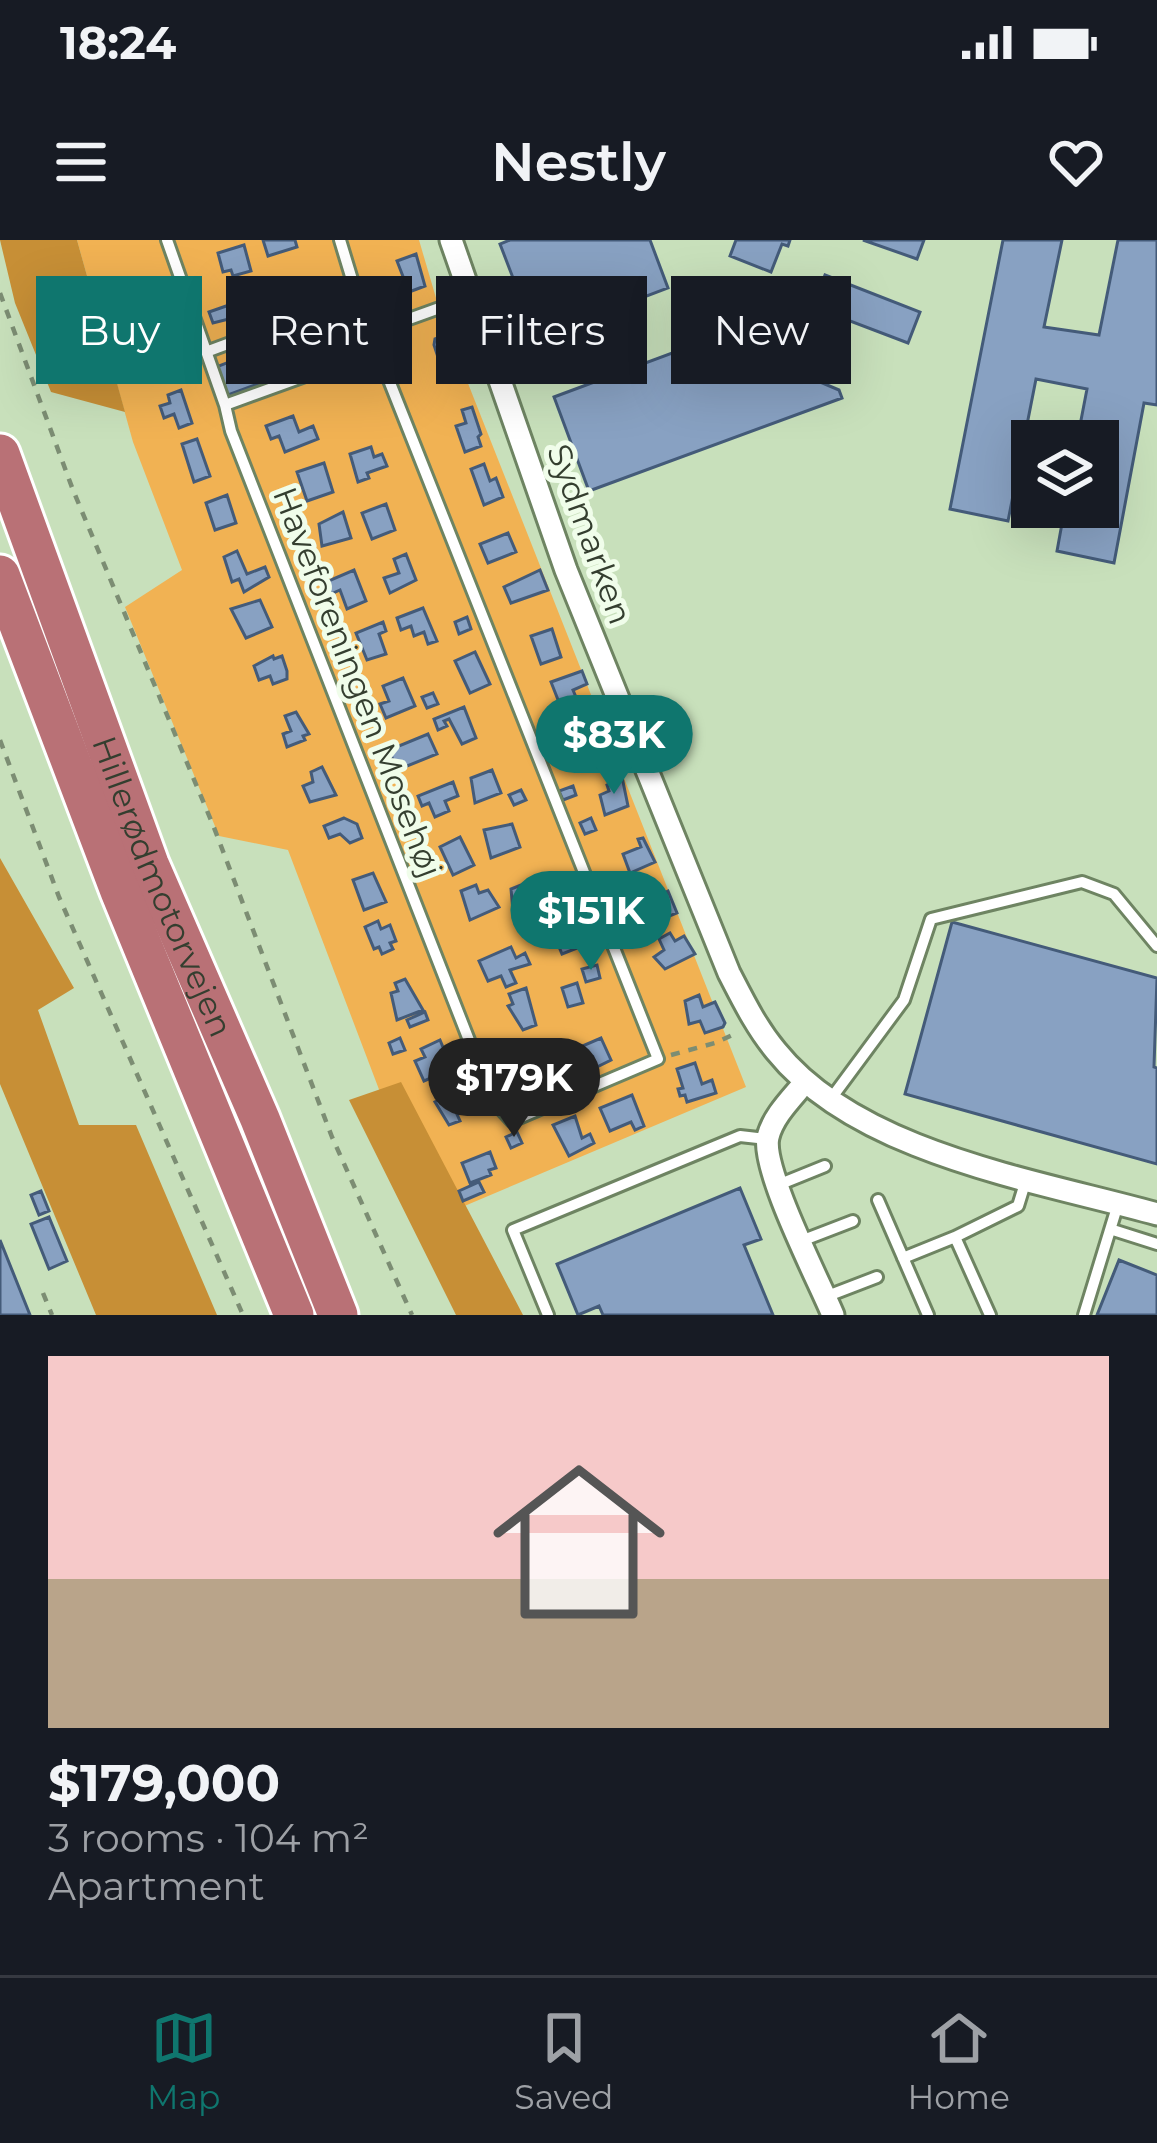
<!DOCTYPE html>
<meta charset="utf-8">
<style>
:root{--surface:#171b24;--page:#242831;--text:#f1f3f6;--muted:#9ea1a6;--line:#363941;--accent:#0f766e}
body{margin:0;font-family:Montserrat,sans-serif;background:var(--page);color:var(--text);height:100vh;display:flex;flex-direction:column;font-size:45px;white-space:nowrap}
*{box-sizing:border-box;margin:0}
p{font-size:39px;color:var(--muted)}
.icon{flex:none;width:66px;height:66px;fill:none;stroke:currentColor;stroke-width:2;stroke-linecap:round;stroke-linejoin:round}
.map{position:relative;height:1075px;overflow:hidden}
.panel{display:flex;flex-direction:column;background:var(--surface);flex:1}
.panel>*{flex:none}
.guide{position:absolute;left:36px;top:36px;width:1086px;height:108px;display:flex;gap:24px}
.tools{position:absolute;left:1011px;top:180px;display:grid;gap:24px}
.tools a{display:grid;place-items:center;width:108px;height:108px;border-radius:0px;background:var(--surface);box-shadow:0 12px 48px #0002;font-size:60px}
.price{position:absolute;translate:-50% -102px;padding:0 27px;border-radius:42px;background:var(--accent);color:#fff;font-size:39px;line-height:78px;filter:drop-shadow(0 3px 6px #0008)}
.price::after{content:'';position:absolute;left:50%;top:72px;width:36px;height:27px;margin-left:-18px;background:inherit;clip-path:polygon(0 0,100% 0,50% 100%)}
.price.on{background:#222;color:#fff}
ul{padding:0;list-style:none}
li{display:grid;align-content:center;gap:24px;height:636px;padding:0 48px}
li span{display:grid;place-items:center;height:372px;border-radius:0px;color:#555}
li>.icon{margin-inline-start:auto}
span .icon{width:216px;height:216px;fill:#fffc;stroke-width:1}
li b{font-size:51px}
.pill{padding:0 42px;border-radius:0px;background:var(--surface);box-shadow:0 12px 48px #0002;font-size:42px;line-height:108px}
.pill.on{background:var(--accent);color:#fff}
.status{display:flex;justify-content:space-between;align-items:center;height:84px;padding:0 60px;background:var(--surface);direction:ltr}
.status svg{height:33px;fill:currentColor}
header{display:flex;justify-content:space-between;align-items:center;height:156px;padding:0 48px;background:var(--surface);font-size:54px;font-weight:600}
.menu{display:flex;justify-content:space-around;align-items:center;height:168px;border-top:3px solid var(--line);background:var(--surface);font-size:33px;color:var(--muted)}
.menu a{display:grid;justify-items:center;gap:6px}
.menu .on{color:var(--accent)}
.map>svg:first-child{display:block}
.green{fill:#f1b253}
.forest{fill:#c78f36}
.building{fill:#88a1c2;stroke:#445b79;stroke-width:3}
.lines{fill:none;stroke-linecap:round;stroke-linejoin:round}
.lane-casing{stroke:#6e8462;stroke-width:16}
.street-casing{stroke:#6e8462;stroke-width:27}
.highway-casing{stroke:#fff;stroke-width:45}
.path{stroke:#7c8d73;stroke-width:4.5;stroke-dasharray:9 9;stroke-linecap:butt}
.lane{stroke:#fff;stroke-width:10}
.street{stroke:#fff;stroke-width:21}
.highway{stroke:#b97176;stroke-width:39}
.labels{text-anchor:middle;dominant-baseline:central;stroke-width:10;stroke-linejoin:round;paint-order:stroke}
.street-label{font-size:33px;fill:#343e2f;stroke:#f0fdea}
</style>
<div class="status"><b>18:24</b><svg viewBox="0 0 49 12"><path d="M0 12V9h3v3zM5 12V6h3v6zM10 12V3h3v9zM15 12V0h3v12zM26 1h20v11H26zM47 4h2v5h-2z"/></svg></div>
<header><svg class="icon" aria-label="menu" viewBox="0 0 24 24"><path d="M4 6h16M4 12h16M4 18h16"/></svg>Nestly<svg class="icon" aria-label="heart" viewBox="0 0 24 24"><path d="M12 20l-8-8c-3-5 5-10 8-4 3-6 11-1 8 4z"/></svg></header>
<div class="map">
<svg width="1157" height="1075" viewBox="0 0 1157 1075">
<rect width="100%" height="100%" fill="#c8e0bb"/>
<path class="green" d="M77,0H419L441,75L746,847L429,981L288,610L219,596L125,367L182,330L133,202Z"/>
<path class="forest" d="M0,0H77L125,172L51,152L15,63Z
M0,618L74,748L38,770L79,885H136L217,1075H96L0,844Z
M401,842L523,1075H456L349,860Z"/>
<path class="building" d="M263,0H295L297,7L268,16Z
M510,0H650L668,48L536,98L500,4Z
M736,0H790L788,6L782,4L771,32L730,16Z
M863,0H924L917,19Z
M1003,0H1062L1044,87L1099,95L1118,0H1157V165L1144,163L1114,323L1057,311L1065,267H1098V201H1077L1087,149L1036,139L1008,281L950,269Z
M244,5L251,31L233,36L231,30L223,32L218,13Z
M416,14L425,46L409,52L397,21Z
M825,35L920,72L908,103L813,67Z
M148,48L160,73L141,79L137,67L126,70L122,55Z
M383,48L387,59L375,63L371,51Z
M232,64L237,77L213,83L209,72Z
M174,87L183,107L154,120L146,100Z
M444,96L459,135L445,139L434,105L435,99Z
M715,97L766,119L768,123L785,117L789,129L839,150L842,158L589,251L554,157Z
M139,103L143,113L130,119L125,109Z
M279,103L290,132L228,155L216,127Z
M181,150L192,183L179,188L174,174L164,178L160,166L170,163L168,155Z
M472,167L481,194L478,197L481,206L465,212L456,186L466,183L462,170Z
M293,176L299,192L313,186L318,199L285,212L279,196L271,199L266,186Z
M197,199L210,236L194,242L182,204Z
M371,207L374,217L382,214L387,226L367,233L369,238L358,242L350,214Z
M324,223L333,252L307,261L297,232Z
M484,224L490,241L496,238L503,257L484,265L471,229Z
M227,255L236,283L215,290L206,263Z
M386,264L395,290L372,299L362,273Z
M343,272L351,298L322,306L319,284Z
M508,293L516,312L488,323L480,304Z
M237,311L247,334L265,327L269,337L244,352L239,339L232,342L224,317Z
M406,314L416,340L390,353L384,338L399,333L394,319Z
M354,330L366,361L347,369L340,350L331,354L326,342Z
M540,330L548,350L511,363L504,347Z
M260,360L272,387L246,398L231,369Z
M423,368L437,401L428,404L424,392L414,396L411,386L401,390L397,378Z
M467,377L471,389L459,394L455,382Z
M383,382L386,391L379,394L386,414L367,420L356,393Z
M552,389L561,417L541,424L531,396Z
M475,412L490,444L470,453L455,421Z
M273,416L274,419L282,416L287,431V439L273,444L270,436L259,440L254,426Z
M582,431L587,444L573,450L581,469L564,475L551,442Z
M403,438L415,466L386,478L380,464L389,461L383,446Z
M433,453L438,464L427,468L422,457Z
M464,467L476,498L462,504L449,479L444,481L447,486L438,490L434,479Z
M296,472L309,494L303,496L305,500L287,507L283,494L291,491L285,476Z
M586,489L594,508L607,503L612,514L584,528L571,495Z
M428,494L437,514L397,530L389,510Z
M322,527L336,555L310,562L303,546L313,542L311,532Z
M492,530L501,553L475,563L471,538Z
M622,537L628,566L605,575L600,555L609,551L607,545Z
M453,542L458,556L445,561L449,571L435,577L429,563L422,566L418,556Z
M573,546L576,555L563,560L559,551Z
M521,550L526,560L514,565L509,555Z
M344,578L357,584L362,598L350,603L340,594L329,598L324,586Z
M591,578L596,590L585,594L580,583Z
M512,584L520,607L491,618L484,590Z
M460,597L474,625L453,635L440,607Z
M643,598L655,622L630,633L623,614L641,607L638,599Z
M373,633L386,662L364,670L353,640Z
M536,639L544,660L527,667L525,661L520,663L522,668L513,671L511,649Z
M476,645L479,653L488,650L499,667L470,680L461,651Z
M661,648L664,653L668,651L677,673L652,683L639,658Z
M378,681L381,689L390,685L396,701L390,703L393,709L382,714L379,707L374,709L365,687Z
M952,682L1157,738L1154,827L1157,828V924L905,854Z
M573,690L580,707L562,714L555,697Z
M670,693L675,701L684,696L695,714L665,729L654,717L664,710L659,699Z
M511,707L516,718L525,713L530,724L510,730L516,743L506,747L501,736L488,741L479,721Z
M597,725L600,738L586,742L582,729Z
M405,739L423,770L397,780L391,753L398,751L395,743Z
M577,743L583,763L568,767L562,748Z
M526,748L536,785L523,790L508,766L513,764L509,754Z
M699,755L703,767L715,762L725,783L723,787L705,793L700,781L689,784L685,761Z
M425,772L428,780L410,787L407,780Z
M400,798L405,810L393,814L389,803Z
M601,798L611,820L597,827L593,817L586,821L580,807Z
M440,800L452,829L424,841L415,821L425,817L421,809Z
M540,814L544,824L566,821L572,836L540,848L526,819Z
M695,823L702,844L712,840L716,853L687,862L685,855L680,856L678,849L683,848L677,829Z
M474,833L480,847L471,850L466,837Z
M462,849L469,867L456,872L460,881L449,885L435,862Z
M632,855L644,886L635,890L631,882L610,891L600,868Z
M575,876L582,898L590,894L594,903L569,916L553,885Z
M517,892L522,903L511,908L506,897Z
M490,912L496,928L489,930L491,935L470,943L462,923Z
M479,942L484,952L463,961L459,951Z
M740,948L761,999L744,1005L773,1075H603L599,1066L578,1075L557,1024Z
M41,951L49,971L39,975L31,955Z
M49,977L67,1021L49,1029L31,984Z
M0,1000L30,1075H0Z
M1119,1020L1157,1035V1075H1097Z"/>
<g class="lines">
<g class="lane-casing">
<path id="lane" d="M167,0L225,165L377,110L357,56L206,112
M340,0L357,56
M370,93L470,57
M225,165L231,191L474,813L500,868L512,881L658,819L377,110
M830,860L904,760L931,679L1082,642L1114,654L1157,706
M778,945L825,926
M878,960L928,1075
M1113,990L1157,1004
M801,1001L853,981
M903,1018L955,997
M825,1057L877,1037
M548,1075L513,990L740,896L767,899
M990,1075L955,997L1018,966L1026,940
M1084,1075L1118,964"/>
</g>
<g class="street-casing">
<path id="street" d="M451,0L566,330L729,733C743,760 756,787 776,811C858,913 1035,940 1157,974
M805,842C792,858 773,876 768,897C761,929 818,1039 833,1075"/>
</g>
<g class="highway-casing">
<g id="highway">
<path id="s1" d="M0,214L149,624L260,879L338,1075"/>
<path d="M0,335L120,651L294,1075"/>
</g>
</g>
<path class="path" d="M0,53L73,250L213,585L332,897L412,1075
M0,500L59,657L243,1075
M671,815L715,803L739,792
M43,1053L52,1075"/>
<use href="#lane" class="lane"/>
<use href="#street" class="street"/>
<use href="#highway" class="highway"/>
</g>
<g class="labels">
<g class="street-label">
<text transform="translate(590 294) rotate(70)">Sydmarken</text>
<text transform="translate(358 442) rotate(69)">Haveforeningen Mosehøj</text>
<text stroke="none"><textPath href="#s1" startOffset="462">Hillerødmotorvejen</textPath></text>
</g>
</g>
</svg>
<div class="tools">
<a><svg class="icon" aria-label="layers" viewBox="0 0 24 24"><path d="M12 4l9 5-9 5-9-5zM3 14l9 5 9-5"/></svg></a>
</div>
<b class="price" style="left:614px;top:557px">$83K</b>
<b class="price" style="left:591px;top:733px">$151K</b>
<b class="price on" style="left:514px;top:900px">$179K</b>
<div class="guide">
<a class="pill on">Buy</a>
<a class="pill">Rent</a>
<a class="pill">Filters</a>
<a class="pill">New</a>
</div>
</div>
<section class="panel">
<ul>
<li><span style="background:linear-gradient(#f6c9c9 60%,#b9a48a 0)"><svg class="icon" aria-label="home" viewBox="0 0 24 24"><path d="M3 11l9-7 9 7M6 9v11h12V9"/></svg></span><div><b>$179,000</b><p>3 rooms · 104 m²</p><p>Apartment</p></div></li>
</ul>
</section>
<nav class="menu">
<a class="on"><svg class="icon" aria-label="map" viewBox="0 0 24 24"><path d="M3 6l6-2 6 2 6-2v14l-6 2-6-2-6 2zM9 4v14M15 6v14"/></svg>Map</a>
<a><svg class="icon" aria-label="saved" viewBox="0 0 24 24"><path d="M7 4h10v16l-5-4-5 4z"/></svg>Saved</a>
<a><svg class="icon" aria-label="home" viewBox="0 0 24 24"><path d="M3 11l9-7 9 7M6 9v11h12V9"/></svg>Home</a>
</nav>
